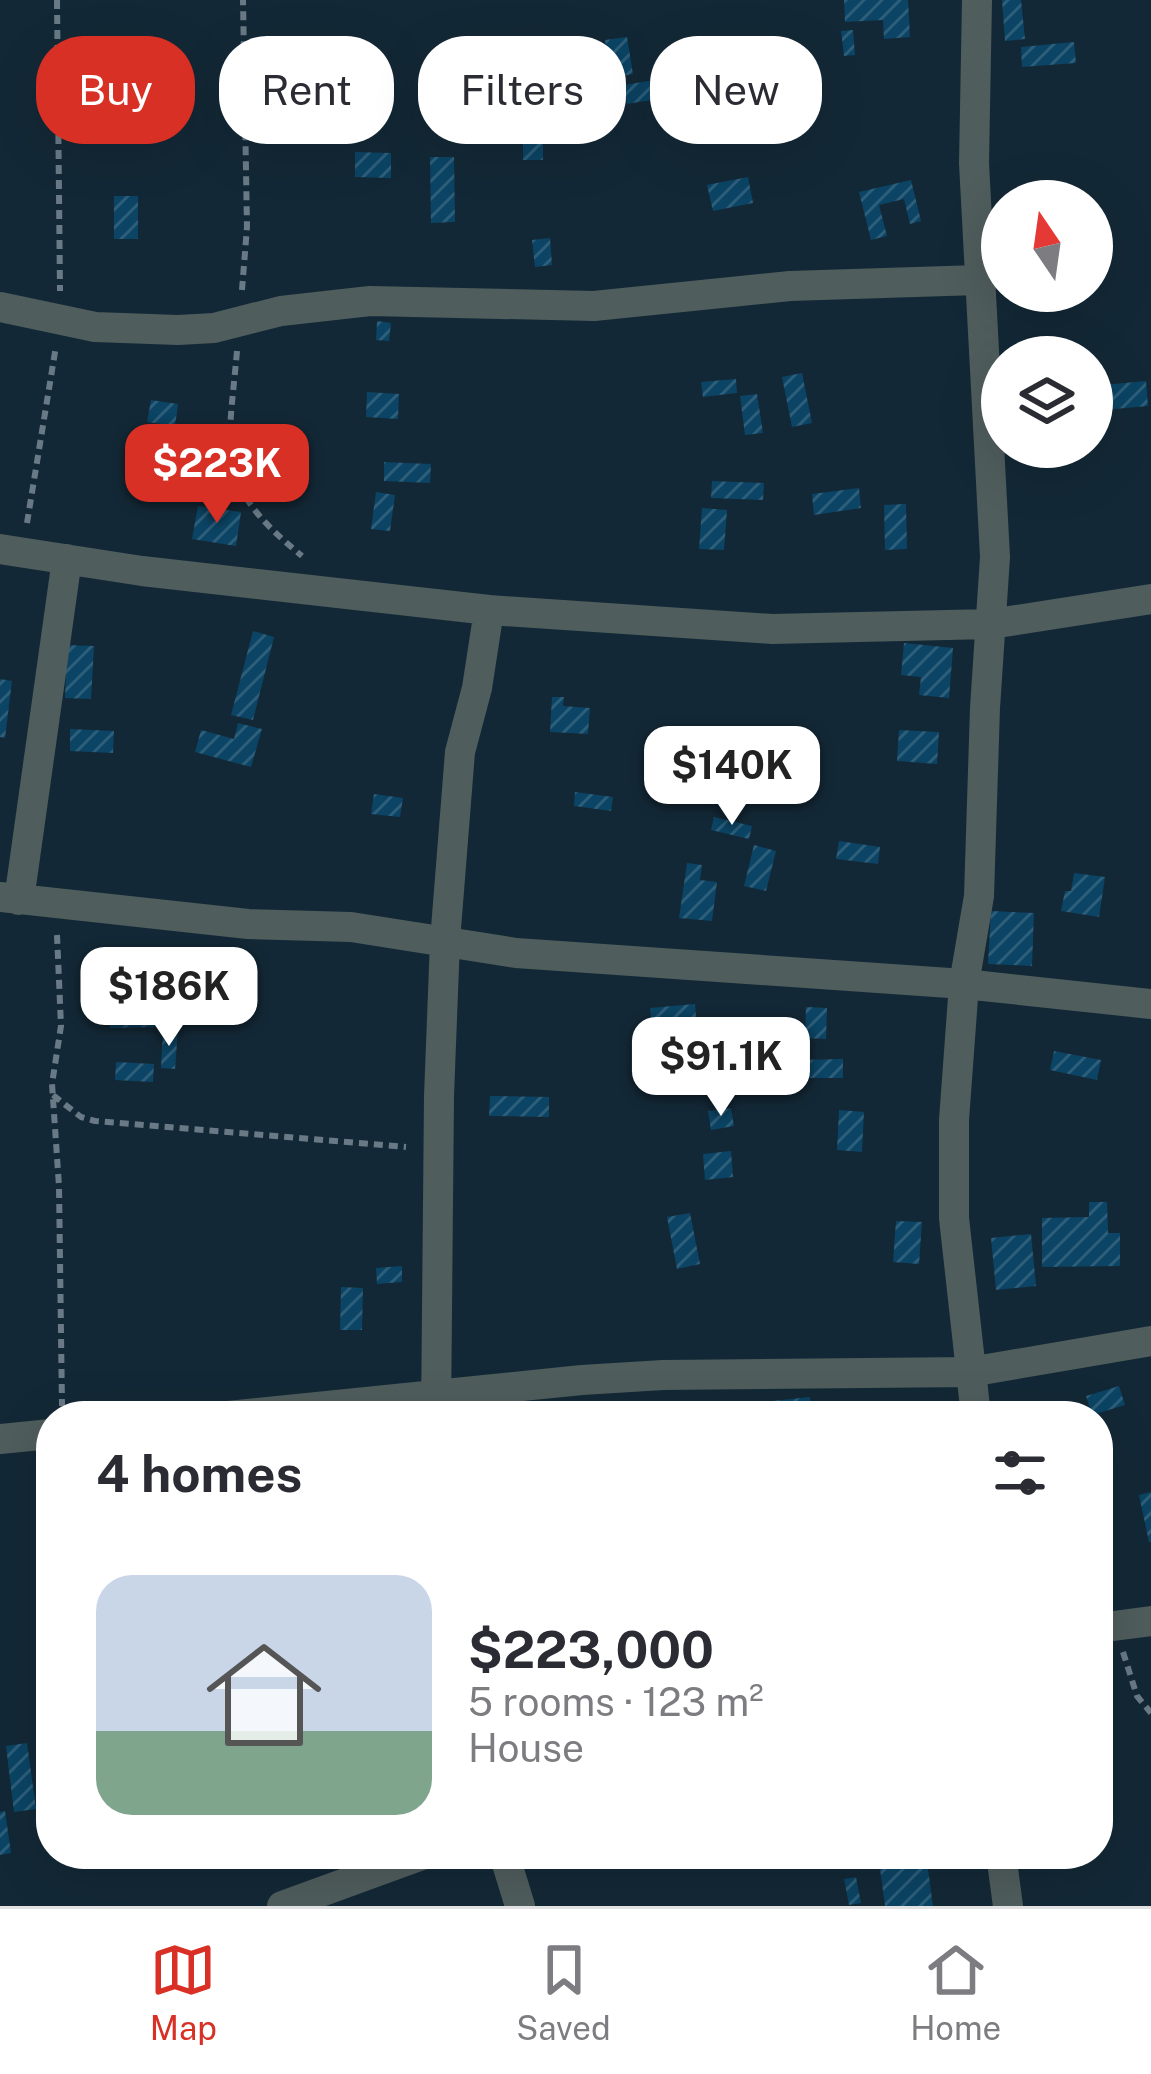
<!DOCTYPE html>
<meta charset="utf-8">
<style>
:root{--surface:#fff;--page:#f7f7f7;--text:#2b2b33;--muted:#7c7c81;--line:#e1e1e2;--accent:#d93025}
body{margin:0;font-family:"Public Sans",sans-serif;background:var(--page);color:var(--text);height:100vh;display:flex;flex-direction:column;font-size:45px;white-space:nowrap}
*{box-sizing:border-box;margin:0}
p{font-size:39px;color:var(--muted)}
.icon{flex:none;width:66px;height:66px;fill:none;stroke:currentColor;stroke-width:2;stroke-linecap:round;stroke-linejoin:round}
.map{position:relative;flex:1;overflow:hidden}
.panel{position:absolute;left:36px;top:1401px;width:1077px;height:468px;display:flex;flex-direction:column;background:var(--surface);border-radius:48px;box-shadow:0 12px 48px #0002}
.panel>*{flex:none}
.banner{position:absolute;left:36px;top:36px;width:1080px;height:108px;display:flex;gap:24px}
.needle{width:78px;rotate:347deg}
.fabs{position:absolute;left:981px;top:180px;display:grid;gap:24px}
.fabs a{display:grid;place-items:center;width:132px;height:132px;border-radius:50%;background:var(--surface);box-shadow:0 12px 48px #0002;font-size:60px}
.price{position:absolute;translate:-50% -102px;padding:0 27px;border-radius:24px;background:#fff;color:#222;font-size:39px;line-height:78px;filter:drop-shadow(0 3px 6px #0008)}
.price::after{content:'';position:absolute;left:50%;top:72px;width:36px;height:27px;margin-left:-18px;background:inherit;clip-path:polygon(0 0,100% 0,50% 100%)}
.price.active{background:var(--accent);color:#fff}
ul{padding:0;list-style:none}
li{display:flex;align-items:center;gap:36px;height:300px;padding:0 60px}
li+li{border-top:3px solid var(--line)}
li span{display:grid;place-items:center;flex:none;width:336px;height:240px;border-radius:36px;color:#555}
li>.icon{margin-inline-start:auto}
span .icon{width:144px;height:144px;fill:#fffc;stroke-width:1}
li b{font-size:51px}
h2{display:flex;justify-content:space-between;align-items:center;height:144px;padding:0 60px;font-size:51px}
.pill{padding:0 42px;border-radius:48px;background:var(--surface);box-shadow:0 12px 48px #0002;font-size:42px;line-height:108px}
.pill.active{background:var(--accent);color:#fff}
.tab-bar{display:flex;justify-content:space-around;align-items:center;height:168px;border-top:3px solid var(--line);background:var(--surface);font-size:33px;color:var(--muted)}
.tab-bar a{display:grid;justify-items:center;gap:6px}
.tab-bar .active{color:var(--accent)}
.map>svg:first-child{display:block}
.building{fill:url(#building-hatch)}
.lines{fill:none;stroke-linecap:round;stroke-linejoin:round}
.path{stroke:#697a86;stroke-width:6;stroke-dasharray:9 6;stroke-linecap:butt}
.minor{stroke:#4f5d5c;stroke-width:30}
</style>
<div class="map">
<svg width="1151" height="1906" viewBox="0 0 1151 1906">
<defs>
<pattern id="building-hatch" width="6" height="6" patternUnits="userSpaceOnUse" patternTransform="scale(3)"><rect width="6" height="6" fill="#0b4464"/><path d="M-1 1l2-2M0 6l6-6M5 7l2-2" fill="none" stroke="#2d5e7a"/></pattern>
</defs>
<rect width="100%" height="100%" fill="#132836"/>
<path class="building" d="M844,0H908L910,37L884,39L883,20L845,22Z
M1002,0H1021L1025,39L1005,41Z
M853,30L855,55L844,56L841,31Z
M627,37L633,74L611,78L605,40Z
M144,38L147,66L132,67L130,39Z
M1074,42L1076,63L1022,67L1021,47Z
M505,63L507,78L490,80L487,66Z
M480,75L483,102L452,105L449,79Z
M679,76L682,95L627,104L624,85Z
M140,93L141,105H148L149,120L95,125L94,109L123,107L122,94Z
M523,141H543V160H523Z
M355,152L391,153V178L355,177Z
M430,157H454L455,222L431,223Z
M748,177L753,203L713,211L707,185Z
M911,180L921,221L910,224L904,199L879,205L887,236L871,240L859,192Z
M114,196H138V239H114Z
M550,238L552,265L535,267L532,240Z
M377,321L391,323L389,341L376,340Z
M802,373L812,423L792,427L782,377Z
M736,379L737,393L703,397L701,382Z
M1146,381L1148,406L1092,411V386Z
M367,392L399,394L398,419L366,417Z
M757,394L763,433L745,435L740,396Z
M151,400L178,404L175,426L147,422Z
M384,462L431,464L430,483L384,481Z
M712,481L764,483L763,500L711,498Z
M859,488L861,508L814,515L812,494Z
M376,492L395,495L390,531L371,529Z
M906,504L907,549L885,550L884,505Z
M198,506L241,512L236,546L192,539Z
M702,508L727,510L724,550L699,549Z
M253,631L274,637L253,720L231,715Z
M904,643L953,648L949,698L919,695L921,677L901,675Z
M67,645L94,646L91,699L65,698Z
M0,679L12,681L5,738L0,737Z
M552,697H564L563,706L590,708L588,734L550,732Z
M238,723L262,729L251,767L195,752L201,730L234,739Z
M70,729L114,731L113,753L70,751Z
M899,730L939,732L937,764L897,761Z
M575,792L613,797L611,811L574,806Z
M374,794L403,798L400,817L371,814Z
M714,817L752,826L749,839L711,830Z
M839,841L880,847L878,864L836,859Z
M754,845L776,851L766,891L744,886Z
M687,863L702,865L700,880L717,882L712,921L679,918Z
M1074,873L1105,877L1099,917L1061,911L1065,891H1071Z
M991,911L1034,913L1032,966L988,964Z
M695,1004L699,1053L654,1058L650,1008Z
M806,1007L827,1008L826,1039L805,1038Z
M158,1011V1027L110,1028L109,1012Z
M163,1029L178,1030L175,1069L161,1068Z
M1054,1051L1101,1060L1097,1080L1050,1070Z
M843,1059V1078H797V1060Z
M116,1062L154,1064L153,1082L115,1080Z
M490,1096L549,1097V1117L489,1116Z
M731,1108L734,1126L711,1130L708,1111Z
M839,1110L864,1112L862,1152L837,1150Z
M731,1151L733,1177L705,1180L703,1154Z
M1089,1202H1107L1108,1233H1120V1266L1042,1267V1218L1089,1217Z
M690,1213L700,1264L677,1269L667,1217Z
M896,1221L922,1222L919,1264L893,1262Z
M1031,1234L1036,1286L996,1290L991,1238Z
M402,1266V1282L377,1284L376,1268Z
M341,1287L363,1288L362,1330H340Z
M1119,1386L1125,1405L1092,1415L1086,1396Z
M810,1397L811,1416H752L751,1403Z
M1055,1402L1059,1416H1045L1042,1406Z
M886,1403L888,1416H839L838,1411Z
M1151,1492V1542H1149L1139,1495Z
M51,1520V1564L45,1565L36,1524Z
M27,1743L36,1809L14,1812L6,1746Z
M5,1811L11,1853L0,1855V1812Z
M878,1854H926L933,1906H885Z
M856,1877L861,1903L849,1905L844,1879Z"/>
<g class="lines">
<path class="path" d="M57,0L60,291
M242,290L247,227L243,0
M237,351C228,455 213,483 302,556
M27,523L56,346
M57,935L61,1026L52,1084L59,1186L62,1406
M53,1095L81,1117L95,1121L406,1147
M1123,1652L1137,1696L1151,1713"/>
<path class="minor" d="M0,307L95,327L178,330L214,328L281,311L370,301L594,306L790,286L978,280
M0,549L142,571L489,610L772,629L991,624L1151,599
M0,897L248,924L351,927L516,953L964,984L1151,1004
M19,900L67,559
M228,1416L582,1380L663,1375L970,1372L1151,1341
M436,1416L439,1096L445,941L460,752L477,688L489,610
M976,1416L954,1218V1120L964,984L979,896L985,708L995,557L974,163L977,0
M0,1439L51,1434
M1098,1628L1151,1621
M504,1854L520,1906
M1001,1854L1008,1906
M282,1906L425,1854"/>
</g>
</svg>
<div class="fabs">
<a><svg class="needle" viewBox="-14 -14 28 28"><path d="M0-13l5 13h-10z" fill="#e53935"/><path d="M0 13l5-13h-10z" fill="#7c7c81"/></svg></a>
<a><svg class="icon" aria-label="layers" viewBox="0 0 24 24"><path d="M12 4l9 5-9 5-9-5zM3 14l9 5 9-5"/></svg></a>
</div>
<b class="price active" style="left:217px;top:526px">$223K</b>
<b class="price" style="left:732px;top:828px">$140K</b>
<b class="price" style="left:169px;top:1049px">$186K</b>
<b class="price" style="left:721px;top:1119px">$91.1K</b>
<div class="banner">
<a class="pill active">Buy</a>
<a class="pill">Rent</a>
<a class="pill">Filters</a>
<a class="pill">New</a>
</div>
<section class="panel">
<h2>4 homes<svg class="icon" aria-label="filters" viewBox="0 0 24 24"><path d="M4 7h16M4 17h16"/><circle cx="9" cy="7" r="2"/><circle cx="15" cy="17" r="2"/></svg></h2>
<ul>
<li><span style="background:linear-gradient(#c9d6e8 65%,#7fa58c 0)"><svg class="icon" aria-label="home" viewBox="0 0 24 24"><path d="M3 11l9-7 9 7M6 9v11h12V9"/></svg></span><div><b>$223,000</b><p>5 rooms · 123 m²</p><p>House</p></div></li>
</ul>
</section>
</div>
<nav class="tab-bar">
<a class="active"><svg class="icon" aria-label="map" viewBox="0 0 24 24"><path d="M3 6l6-2 6 2 6-2v14l-6 2-6-2-6 2zM9 4v14M15 6v14"/></svg>Map</a>
<a><svg class="icon" aria-label="saved" viewBox="0 0 24 24"><path d="M7 4h10v16l-5-4-5 4z"/></svg>Saved</a>
<a><svg class="icon" aria-label="home" viewBox="0 0 24 24"><path d="M3 11l9-7 9 7M6 9v11h12V9"/></svg>Home</a>
</nav>
